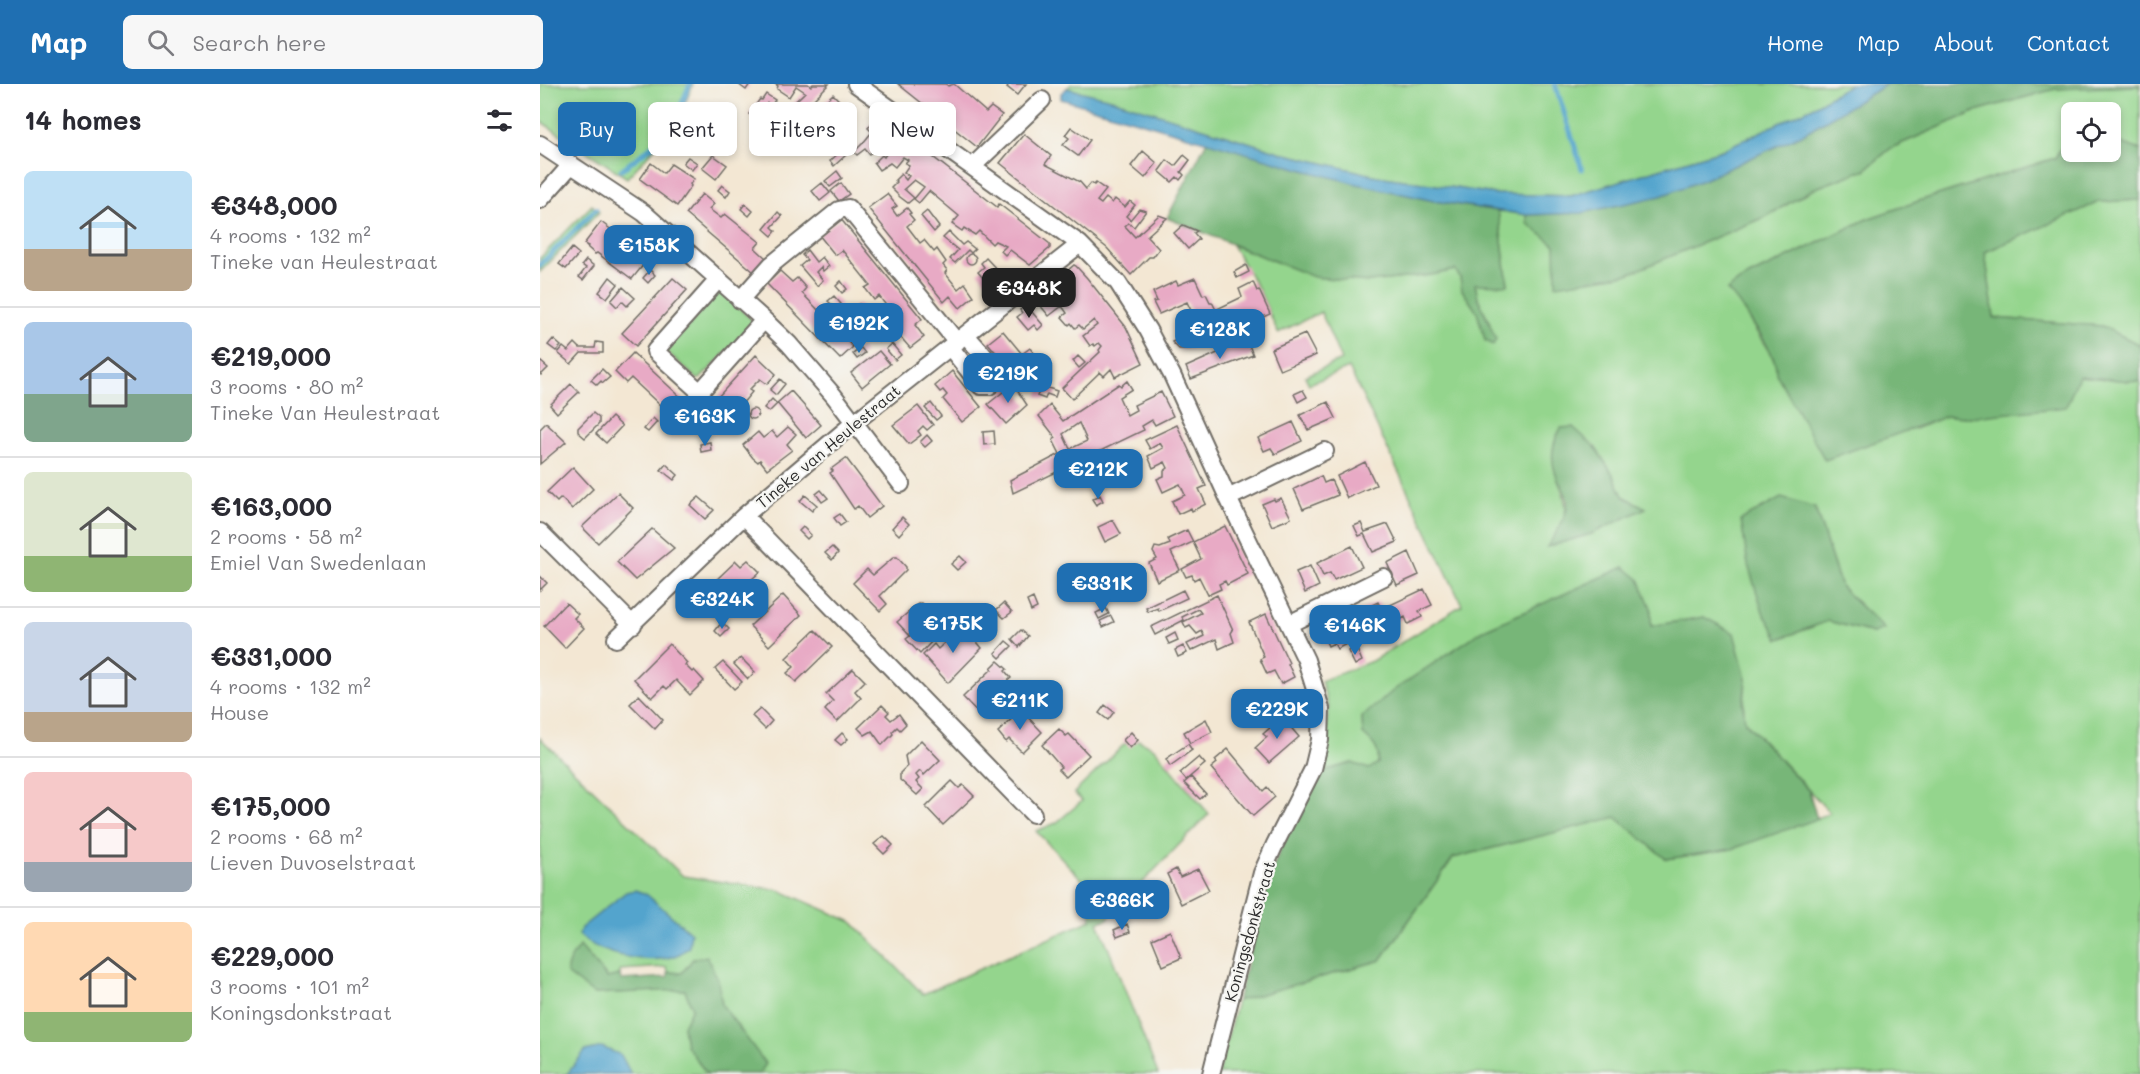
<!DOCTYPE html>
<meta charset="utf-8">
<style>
:root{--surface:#fff;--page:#f7f7f7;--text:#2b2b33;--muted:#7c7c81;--line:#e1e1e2;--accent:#1f6fb2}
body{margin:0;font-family:Mali,sans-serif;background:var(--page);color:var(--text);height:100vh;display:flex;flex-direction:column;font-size:22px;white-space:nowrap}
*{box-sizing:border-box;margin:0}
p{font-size:20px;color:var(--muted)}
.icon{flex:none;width:33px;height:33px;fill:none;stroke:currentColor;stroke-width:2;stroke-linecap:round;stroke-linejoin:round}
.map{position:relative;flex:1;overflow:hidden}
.side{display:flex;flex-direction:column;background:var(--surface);width:540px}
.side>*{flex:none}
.banner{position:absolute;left:18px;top:18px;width:570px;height:54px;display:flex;gap:12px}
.controls{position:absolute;left:1521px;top:18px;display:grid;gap:12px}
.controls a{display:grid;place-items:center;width:60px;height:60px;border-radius:9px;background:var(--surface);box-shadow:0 3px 9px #0003;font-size:30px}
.price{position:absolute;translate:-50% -51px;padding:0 14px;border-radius:12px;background:var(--accent);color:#fff;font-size:20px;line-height:39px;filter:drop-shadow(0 2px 3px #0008)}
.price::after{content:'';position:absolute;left:50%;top:36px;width:18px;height:14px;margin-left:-9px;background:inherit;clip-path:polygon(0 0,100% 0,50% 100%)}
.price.active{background:#222;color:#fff}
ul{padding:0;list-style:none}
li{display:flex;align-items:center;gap:18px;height:150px;padding:0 24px}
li+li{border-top:2px solid var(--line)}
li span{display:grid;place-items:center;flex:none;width:168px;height:120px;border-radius:9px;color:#555}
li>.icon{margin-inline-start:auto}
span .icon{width:72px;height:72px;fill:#fffc;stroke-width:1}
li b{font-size:26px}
h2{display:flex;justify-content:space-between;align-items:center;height:72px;padding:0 24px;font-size:26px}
.tag{padding:0 21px;border-radius:9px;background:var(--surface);box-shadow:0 3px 9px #0003;font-size:21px;line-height:54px}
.tag.active{background:var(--accent);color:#fff}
header{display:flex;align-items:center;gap:36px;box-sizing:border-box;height:84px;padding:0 30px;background:var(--accent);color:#fff}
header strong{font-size:28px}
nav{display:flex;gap:33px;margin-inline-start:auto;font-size:21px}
.search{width:420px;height:54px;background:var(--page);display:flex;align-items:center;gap:15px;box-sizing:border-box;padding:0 21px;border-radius:9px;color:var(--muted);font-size:22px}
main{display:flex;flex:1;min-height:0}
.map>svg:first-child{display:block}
.green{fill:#94d58d;stroke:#60805c;stroke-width:1.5;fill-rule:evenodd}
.forest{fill:#77b678;stroke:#517052;stroke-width:1.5}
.water{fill:#52a4cd;stroke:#3e687c;stroke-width:1.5}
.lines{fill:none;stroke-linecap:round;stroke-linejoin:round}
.stream{stroke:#52a4cd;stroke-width:5}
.building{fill:#e8aac5;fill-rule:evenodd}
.minor-casing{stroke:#716d66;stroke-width:20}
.minor{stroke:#fff;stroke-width:16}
.labels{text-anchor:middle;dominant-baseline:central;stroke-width:4.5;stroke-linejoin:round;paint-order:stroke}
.street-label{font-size:16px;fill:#2b2b2b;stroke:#f6f6f2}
</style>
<header>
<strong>Map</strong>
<div class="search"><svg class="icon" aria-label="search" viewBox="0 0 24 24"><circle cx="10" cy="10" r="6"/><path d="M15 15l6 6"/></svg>Search here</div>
<nav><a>Home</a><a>Map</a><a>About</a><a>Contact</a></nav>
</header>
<main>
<section class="side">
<h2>14 homes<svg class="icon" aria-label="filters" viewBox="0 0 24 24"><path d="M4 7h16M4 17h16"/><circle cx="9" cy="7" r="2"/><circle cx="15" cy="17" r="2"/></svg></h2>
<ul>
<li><span style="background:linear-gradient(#bfe0f5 65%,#b9a48a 0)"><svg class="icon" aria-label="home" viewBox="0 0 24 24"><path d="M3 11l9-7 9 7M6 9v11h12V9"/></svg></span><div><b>€348,000</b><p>4 rooms · 132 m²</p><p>Tineke van Heulestraat</p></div></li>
<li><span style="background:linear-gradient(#a9c7e8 60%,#7fa58c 0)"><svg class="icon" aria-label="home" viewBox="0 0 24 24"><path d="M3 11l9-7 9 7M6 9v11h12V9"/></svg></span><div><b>€219,000</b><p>3 rooms · 80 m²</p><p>Tineke Van Heulestraat</p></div></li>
<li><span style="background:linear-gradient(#dfe7d0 70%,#8fb573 0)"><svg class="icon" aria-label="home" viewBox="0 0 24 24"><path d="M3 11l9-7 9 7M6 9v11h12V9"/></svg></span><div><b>€163,000</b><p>2 rooms · 58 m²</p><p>Emiel Van Swedenlaan</p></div></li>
<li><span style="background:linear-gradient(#c9d6e8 75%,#b9a48a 0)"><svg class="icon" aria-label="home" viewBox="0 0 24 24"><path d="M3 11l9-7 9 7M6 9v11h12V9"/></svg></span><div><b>€331,000</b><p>4 rooms · 132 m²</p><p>House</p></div></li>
<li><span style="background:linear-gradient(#f6c9c9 75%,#9aa5b1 0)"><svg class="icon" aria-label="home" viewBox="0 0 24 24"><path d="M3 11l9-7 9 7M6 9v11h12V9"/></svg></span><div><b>€175,000</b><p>2 rooms · 68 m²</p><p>Lieven Duvoselstraat</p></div></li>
<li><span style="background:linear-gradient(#ffd9b3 75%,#8fb573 0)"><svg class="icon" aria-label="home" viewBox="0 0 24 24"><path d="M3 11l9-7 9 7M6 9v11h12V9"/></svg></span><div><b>€229,000</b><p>3 rooms · 101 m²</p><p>Koningsdonkstraat</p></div></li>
</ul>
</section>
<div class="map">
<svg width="1600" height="990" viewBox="0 0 1600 990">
<rect width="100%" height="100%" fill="#f6f6f2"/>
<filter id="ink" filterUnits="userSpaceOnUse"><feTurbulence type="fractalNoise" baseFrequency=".0167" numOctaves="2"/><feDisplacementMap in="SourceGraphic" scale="12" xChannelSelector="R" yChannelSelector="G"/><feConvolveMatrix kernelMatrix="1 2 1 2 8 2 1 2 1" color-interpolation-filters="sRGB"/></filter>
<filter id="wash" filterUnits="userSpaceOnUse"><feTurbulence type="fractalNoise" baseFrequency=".008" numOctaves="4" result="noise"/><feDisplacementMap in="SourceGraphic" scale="24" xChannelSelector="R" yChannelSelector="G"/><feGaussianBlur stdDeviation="1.35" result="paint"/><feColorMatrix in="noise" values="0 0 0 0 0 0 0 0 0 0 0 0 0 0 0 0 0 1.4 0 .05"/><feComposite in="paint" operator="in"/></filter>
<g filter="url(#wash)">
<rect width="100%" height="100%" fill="#f3e7d3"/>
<path class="green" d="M0,0H153C138,42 117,62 87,94L0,37Z
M532,0H1310L1273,23L1182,66L1031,112L955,110L837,92L746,70L571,15L527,4Z
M1567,2H1600V66L1571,55L1570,28H1532L1531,48L1515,74L1385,115L1327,135L1201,196L1187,206L1195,213L1236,279L1375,345L1407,332L1432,333L1538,292L1600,298V990H678L697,917L841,876L913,774L1076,733L1126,775L1192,765L1290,729L1203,635L1206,595L1164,533L1111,542L1084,483L942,547L854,606L822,634L823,650C833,659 840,665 838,679L829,685L812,679L780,688L789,624L781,597L832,577L922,521L809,284L769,300L765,292L801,276L781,228L738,249L719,206L692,161L775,193L829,198L891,191L915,186L920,193L922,206L937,228L945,256L950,239L938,214L935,200H968L958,127L987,131L988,139L1015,161L1088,190L1227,132L1273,105L1326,85L1351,64L1439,26L1515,5ZM1055,363L1074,392L1083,412L1105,424L1051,450L1008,462C1027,432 1032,427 1017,394ZM1275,424L1301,503L1343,544L1333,549L1288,537L1239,555Z
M1600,116V261L1562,242L1454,234L1445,168L1559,118Z
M52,121L59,128L0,188V174Z
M182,208L212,236V242L160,295H157L126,267L177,209Z
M592,653L614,664L669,730L567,835L558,838L618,990H219L225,980L182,921L178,896L153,875L142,889L128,888L127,883L80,886V891L68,894L40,863L37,896L54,910L145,905L152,924L143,942L146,961L167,990H0V654L143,792L239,806L312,838L383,910L551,836L552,806L496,747L516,739L542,717L534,709Z"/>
<path class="forest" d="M1347,0H1600V2L1515,5L1439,26L1351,64L1326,85L1273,105L1227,132L1088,190L1016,201L1015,161L987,139V131L1042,129L1163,96L1261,51Z
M1531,48L1532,68H1570L1571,55L1600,66V116L1559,118L1445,168L1454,234L1562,242L1600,261V298L1539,292L1526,323L1432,333L1407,332L1285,376L1236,289C1236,286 1236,282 1235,279C1232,265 1198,216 1187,206L1201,196L1327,135L1385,115L1515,74Z
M667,57L760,85L894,117L958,127L968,201L935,200L938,214L956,255L953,261L945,256L937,228L922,206L920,193L915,186L891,191L829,198L774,193L627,134Z
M1033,343L1055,363L1074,392L1083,412L1106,424L1051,450L1007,463C1016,449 1029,432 1027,415C1026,410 1022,403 1019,398C1010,378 1010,363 1021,344Z
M1241,414L1275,424L1301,503L1344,545L1333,549L1288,537L1239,555L1223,528L1208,481L1201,436Z
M1084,483L1099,495L1111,524V542L1164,533L1194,549L1206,595L1203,621L1205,638L1269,707L1277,735L1192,765L1126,775L1076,733L913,774L841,876L697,917L730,792L741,763L780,688L812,679L829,685L838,679C840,665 833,659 823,650L822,633L854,606L942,547Z
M40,862L67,894L80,891L81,896L128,893V888L142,889L153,875L167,872L178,896L182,921L226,980L219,990H167L146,961L143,942L152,924L145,906L54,910L27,890C26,878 33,871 40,862Z"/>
<path class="water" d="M1310,0H1347L1261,51L1163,96L1121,112L1042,129L987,131L894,117L817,100L760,85L521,15V9L527,4L571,15L746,70L837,92L955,110L1031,112L1182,66L1273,23Z
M95,806L106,810L151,849L149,863C145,866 141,870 137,871C110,882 60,871 39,851L41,844L86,808Z
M62,963L81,971L91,990H27L45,967Z"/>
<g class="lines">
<path class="stream" d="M1015,0L1042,85
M81,86L130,48L150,0
M0,181L56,125"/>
</g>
<g id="blocks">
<path class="building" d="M198,0H210L206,6Z
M235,0H268L271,2L273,0H289L240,49L232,40L265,8L256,2L249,13L237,5L238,2Z
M358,0H406L408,2L414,0L446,28L451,23L462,31L437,63Z
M469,0H486L477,11L467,3Z
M226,10L235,16L231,22L227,19L216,35L209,30L220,15L222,16Z
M293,10L312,30L296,44L277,25Z
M341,27L381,59L379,62L457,123L459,120L510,160V164L490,181L470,166L465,171L461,167L466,162L455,157L452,160L439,147L435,151L424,144L422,147L412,140L419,132L389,107L379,119L374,115L384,103L374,96L364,105L374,114L368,119L360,113L351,104L357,98L355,96L361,90L366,96L369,92L364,88L369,81L365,79L368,76L363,73L355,83L350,79L339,86L334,79L342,71L344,73L351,63L347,61L343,66L338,63L329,70L325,65L317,71L314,68L323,59L332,48L328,44Z
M531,43L550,56L538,72L523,61L529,54L525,51Z
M136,49L144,54L137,63L130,58Z
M272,50L277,56L272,62L267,56Z
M484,50L511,72L505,80L540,98L546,105L551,99L554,101L556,99L566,106L557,117L561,120L566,114L572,119L575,115L585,123L590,117L595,121L586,132L590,136L599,125L606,127L594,143L588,139L585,142L595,153L619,131L627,134L607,152L619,165L613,173H609L591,191L567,164L460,79Z
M302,66L306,71L294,82L290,77Z
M603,67L617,79L605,94L591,82Z
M173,71L187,81L176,95L162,84Z
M644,71L650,76L641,88L644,91L640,96L637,93L632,98L619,87L627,76L635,82Z
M148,73L157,79L152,86L143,79Z
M111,79L124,89L131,80L154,95L150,100L151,102L137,122L100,95Z
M297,87L302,94L290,103L285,97Z
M282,99L290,109L280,117L272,107Z
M301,99L309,110L299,117L291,107Z
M182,101L190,107L186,113L178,106Z
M162,110L174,120L169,125L181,134L185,130L220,158L215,164L226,174L214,188L146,130Z
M347,110L357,122L352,125L357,132L367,124L371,129L369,130L374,136L367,142L380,159L384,156L394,168L397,165L406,178L403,181L407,186L405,189L418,205L425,199L434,212L420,224L410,212L404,218L328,124Z
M205,120L213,127L209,132L201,125Z
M387,127L399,143L394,148L381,132Z
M238,128L242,132L232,143L236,147L232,152L224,145Z
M300,134L382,235L375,241L384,253L370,264L350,241L357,236L339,212L334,216L325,204L330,201L302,166L295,171L279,151Z
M61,138L109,174L92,195L57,169L55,170L47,163L48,162L44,160Z
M643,141L657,147L654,149L659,155L648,165L634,149Z
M409,148L422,161L426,158L435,165L431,169L428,166L415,179L410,175L418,166L403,154Z
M32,164L39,170L26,185L19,180Z
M267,166L276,178L282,173L289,182L283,187L281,183L276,188L283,196L277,202L260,182L267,176L262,171Z
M426 175a5 5 0 1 1 10 0a5 5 0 1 1-10 0Z
M446,174L462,191L467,186L472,192L465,199L460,192L456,195L462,201L454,207L438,188L444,183L441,179Z
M46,176L54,182L43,196L39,193L46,184L42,181Z
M534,181L536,182L547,194L586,243L603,279L575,293L571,285L564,292L560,288L532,315L522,304L560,268L559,266L562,262L559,259L555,262L553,260L550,262L543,252L557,241L554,236L543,245L539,241L535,244L531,239L529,241L522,233L527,229L522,222L509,232L494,214L502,208L513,221L530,207L519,194Z
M706,181L709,188L697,194L694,188Z
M110,186L115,191L108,199L103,194Z
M240,187L252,198L257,194L266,204L262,209L282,230L285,226L296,237L292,241L313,263L300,275L227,200Z
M70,193L78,200L67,214L59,208Z
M133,194L147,206L96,262L82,249Z
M655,194L663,211L666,210L670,218H672L684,242L681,244L685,256L676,260L674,255L666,259L647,218L619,230L613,218L617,217L613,208L636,197L638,201Z
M301,197L307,205L302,209L296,202Z
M713,198L717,207L719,206L730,230L706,241L707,245L695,250L687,233L682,236L677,225L702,213L699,205Z
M83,203L95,214L87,222L82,217L77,223L71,217Z
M294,212L301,220L296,225L288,217Z
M319,220L326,228L321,233L313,224Z
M486,221L503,241L498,246L494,241L488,246L477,233L482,229L480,226Z
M313,236L320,244L315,248L307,240Z
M338,243L345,251L339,257L332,248Z
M463,247L482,270L490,264L495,271L487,277L492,282L477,294L448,259Z
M765,250L776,271L740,286L731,265Z
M643,253L648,264L662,258L665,264L639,265L632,258Z
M13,255L21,262L16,267L8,261Z
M707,256L713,271L651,295L646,283Z
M56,258L63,259V269H41L31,280L18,269L23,263L28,267L35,259L40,264H55Z
M352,260L361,271L355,276L346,265Z
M321,264L325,269L317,275L313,270Z
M339,267L350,280L322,303L311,289Z
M93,269L159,330L146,345L135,334L131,338L120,327L123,324L91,294L86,299L75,288Z
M216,271L236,290L227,300L220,295L209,306L212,308L202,320L200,318L190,328L193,331L183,342L166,326Z
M538,272L545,279L539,284L533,277Z
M0,277L8,284L1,291L0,290Z
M62,285L70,293L63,299L61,297L57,301L51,296Z
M412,287L441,323L422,338L403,315L407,311L403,306L400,308L395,302Z
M240,295L245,300L236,311L230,306Z
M587,297L592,305L579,313L587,331L596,326L594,321L621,308L633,332L615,341L612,336L602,342L604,346L473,409L470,396L520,370L513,356L516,354L499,332L510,321L523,337L579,300L581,302ZM539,339L547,357L530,365L523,350Z
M31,300L39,308L17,329L10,321Z
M473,300L487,321L466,340L448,320Z
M502,302L517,307L515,313L507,310L505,315L497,312Z
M763,306L767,313L758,318L754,310Z
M251,307L281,341L266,354L237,319Z
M232,315L237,320L229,328L224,324Z
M788,318L796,334L768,346L760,331Z
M391,319L401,332L396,336L385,324Z
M378,322L393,341L387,346L383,342L378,347L381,351L369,360L353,341Z
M208 330a5 5 0 1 1 10 0a5 5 0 1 1-10 0Z
M53,329L59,334V340L45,354L38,348V344Z
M72,333L82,342L66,359L56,350Z
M113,334L117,338L108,348L104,345Z
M753,338L762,357L735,370L731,364L724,367L718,354Z
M6,339L26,358L0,380V345Z
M637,341L666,402L659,405L666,420L652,427L651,424L638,430L632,417L645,411L640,400L623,408L617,395L624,392V387L628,384L625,378L613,384L608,372L623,364L620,359L610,365L605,356Z
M248,343L256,350L247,360L252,366L227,385L220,376L218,378L213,374L203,361L218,348L223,354L232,347L237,353Z
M454,347L455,360L444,361L443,348Z
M387,351L392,357L385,363L380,358Z
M170,358L171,366L161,368L160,360Z
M306,374L342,422L327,434L318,422L314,425L290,389L293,387L291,385Z
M825,378L836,401L807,414L797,392Z
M126,380L138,391L134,396L121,386Z
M33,383L53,405L32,425L21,414L17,418L7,408Z
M781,392L784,399L791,396L798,411L763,425L754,405Z
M281,406L288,414L282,418L276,410Z
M78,409L93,424L58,459L42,443Z
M265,411L277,421L272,427L260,417Z
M560,411L563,417L556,421L552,415Z
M159,413L174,426L165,435L150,421Z
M741,414L751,434L732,442L722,420L734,415L735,417Z
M300,430L306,438L300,442L294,434Z
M362,433L369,440L359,451L352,444Z
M573,436L581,450L565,458L558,443Z
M821,439L825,448L848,440L857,458L833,468L824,450L819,452L814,442Z
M685,442L708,490L687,501L685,497L679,500L681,505L668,511L659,493L654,496L652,491L646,493L642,485L661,475L653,458Z
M263,443L271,451L267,455L259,447Z
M112,445L134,464L95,496L77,478Z
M647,446L653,458L631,468L640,486L617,497L609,479L617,475L613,468L615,463L620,464L630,460L628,455Z
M812,462L822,483L794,496L790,489L783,492L777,479Z
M292,463L298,469L292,476L285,469Z
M869,468L879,491L857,501L847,479Z
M420,472L426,478L417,486L411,480Z
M354,473H357L366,483V486L340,512L347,520L340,527L313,499L327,485L333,491Z
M208,476L220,488L190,514L174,498L196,477L201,482Z
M770,482L779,502L765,509L756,488Z
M559,486L562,493L554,498L550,491Z
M0,492L7,499L0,506Z
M529,502L535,514L529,517L523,505Z
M884,505L892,521L879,527L882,533L868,540L865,533L858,537L850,521Z
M643,506L647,514L619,527L618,524L608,528L606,524Z
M243,511L261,531L229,562L210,542Z
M677,511L693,546L691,549L694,558L679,565L676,555L651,567L647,560L664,552L662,547L657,550L650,542L646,544L643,538L661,529L658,525L642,533L644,536L615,551L611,543Z
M493,514L497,524L491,527L487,517Z
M838,518L848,538L797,565L794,559L788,562L781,546L797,538L800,545L806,542L815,538L811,531Z
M26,519L38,530L34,534L44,544L25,564L4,542Z
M379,519H382L393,532L391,534L398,540L388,549L394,555L380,570L366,555L370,552L357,538Z
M464,519L472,528L464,534L456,526Z
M566,524L569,530L559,535L556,529Z
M726,530L749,579L748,580L754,593L741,600L734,587L727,590L720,575L724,573L709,538Z
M571,532L574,538L563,543L560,537Z
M182,538L189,545L181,553L175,547Z
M423,541L442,564L408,599L383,571L394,560L398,565Z
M275,546L292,563L256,598L247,589L254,583L246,574Z
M481,546L488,552L479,563L472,555Z
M635,549L638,556L629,560L626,554Z
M466,557L472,562L460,574L455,569Z
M129,560L147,579L145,581L152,588L154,586L164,597L150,611L136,596L127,605L124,602L112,614L94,595Z
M643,562L647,569L638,573L635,566Z
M816,563L822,577L815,581L808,567Z
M201,574L215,588L208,595L194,580Z
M458,577L467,585L465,587L471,594L456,607L464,615L444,635L423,613L452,585L451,584Z
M183,578L202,598L194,605L175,585Z
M313,585L325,597L315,607L321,614L297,638L285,626L293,617L286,610Z
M99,611L123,636L115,645L90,620Z
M342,621L349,628L346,631L351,636L359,630L366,640L360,646L357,643L352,648L353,650L342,661L332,647L325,651L318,644Z
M565,621L574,628L568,636L559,629Z
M220,625L232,637L225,645L212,632Z
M481,626L502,648L482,668L469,655L466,658L458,648Z
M742,633L759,653L729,679L715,664L727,653L723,650Z
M666,635L672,648L650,659L644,648Z
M519,645L526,652L529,650L549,671L526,693L518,685L521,683L502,661Z
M591,648L598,656L590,664L583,656Z
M302,649L308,655L301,661L295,656Z
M381,656L400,676L384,691L380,687L376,691L379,695L376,698L383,705L377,711L360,696V689L367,682L365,672Z
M648,660L652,666L630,682L626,675Z
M688,665L723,707L727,703L735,713L713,732L671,684L677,679L675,676Z
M659,673L665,680L646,696L640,689Z
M651,693L666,710L660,715L644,699Z
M412,697L419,704L423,701L434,712L403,741L386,723Z
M344,752L353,761L344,770L334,760Z
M636,785L640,793L658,785L669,806L641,820L627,790Z
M587,840L590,848L577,853L574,846Z
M630,847L641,874L623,882L612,855Z"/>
</g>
</g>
<g filter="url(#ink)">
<use href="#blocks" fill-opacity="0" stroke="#716d66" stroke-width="1.5"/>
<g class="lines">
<g class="minor-casing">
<path id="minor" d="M316,0L540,160L578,199L608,246L632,291L688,414L766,576L781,625L780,656L773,685L735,760L722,789L671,990
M0,60L104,129L224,236L249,260L294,312L361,400
M432,83L502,16
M0,116L31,81
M178,196L115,267L160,308L224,236
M200,216L231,181L299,126L308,124L417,258
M410,263L441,302H449L455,297C456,280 436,264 426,251
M688,414L785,367
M204,432L493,730
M0,448L93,541
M749,540L844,493
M76,555L204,432L315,338L540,160"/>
</g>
<use href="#minor" class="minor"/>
</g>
</g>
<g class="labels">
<g class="street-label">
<text transform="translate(288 362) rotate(-40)">Tineke van Heulestraat</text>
<text transform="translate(709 847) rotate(-74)">Koningsdonkstraat</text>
</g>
</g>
</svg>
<div class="controls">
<a><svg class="icon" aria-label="locate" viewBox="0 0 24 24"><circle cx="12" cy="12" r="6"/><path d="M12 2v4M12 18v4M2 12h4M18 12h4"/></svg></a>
</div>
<b class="price" style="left:109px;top:192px">€158K</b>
<b class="price active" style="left:489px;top:235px">€348K</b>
<b class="price" style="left:319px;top:270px">€192K</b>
<b class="price" style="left:680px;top:276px">€128K</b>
<b class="price" style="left:468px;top:320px">€219K</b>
<b class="price" style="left:165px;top:363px">€163K</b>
<b class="price" style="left:558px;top:416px">€212K</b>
<b class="price" style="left:562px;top:530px">€331K</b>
<b class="price" style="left:182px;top:546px">€324K</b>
<b class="price" style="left:413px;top:570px">€175K</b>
<b class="price" style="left:815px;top:572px">€146K</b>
<b class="price" style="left:480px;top:647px">€211K</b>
<b class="price" style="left:737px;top:656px">€229K</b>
<b class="price" style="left:582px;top:847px">€366K</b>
<div class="banner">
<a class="tag active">Buy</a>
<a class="tag">Rent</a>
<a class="tag">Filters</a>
<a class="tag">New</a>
</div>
</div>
</main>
